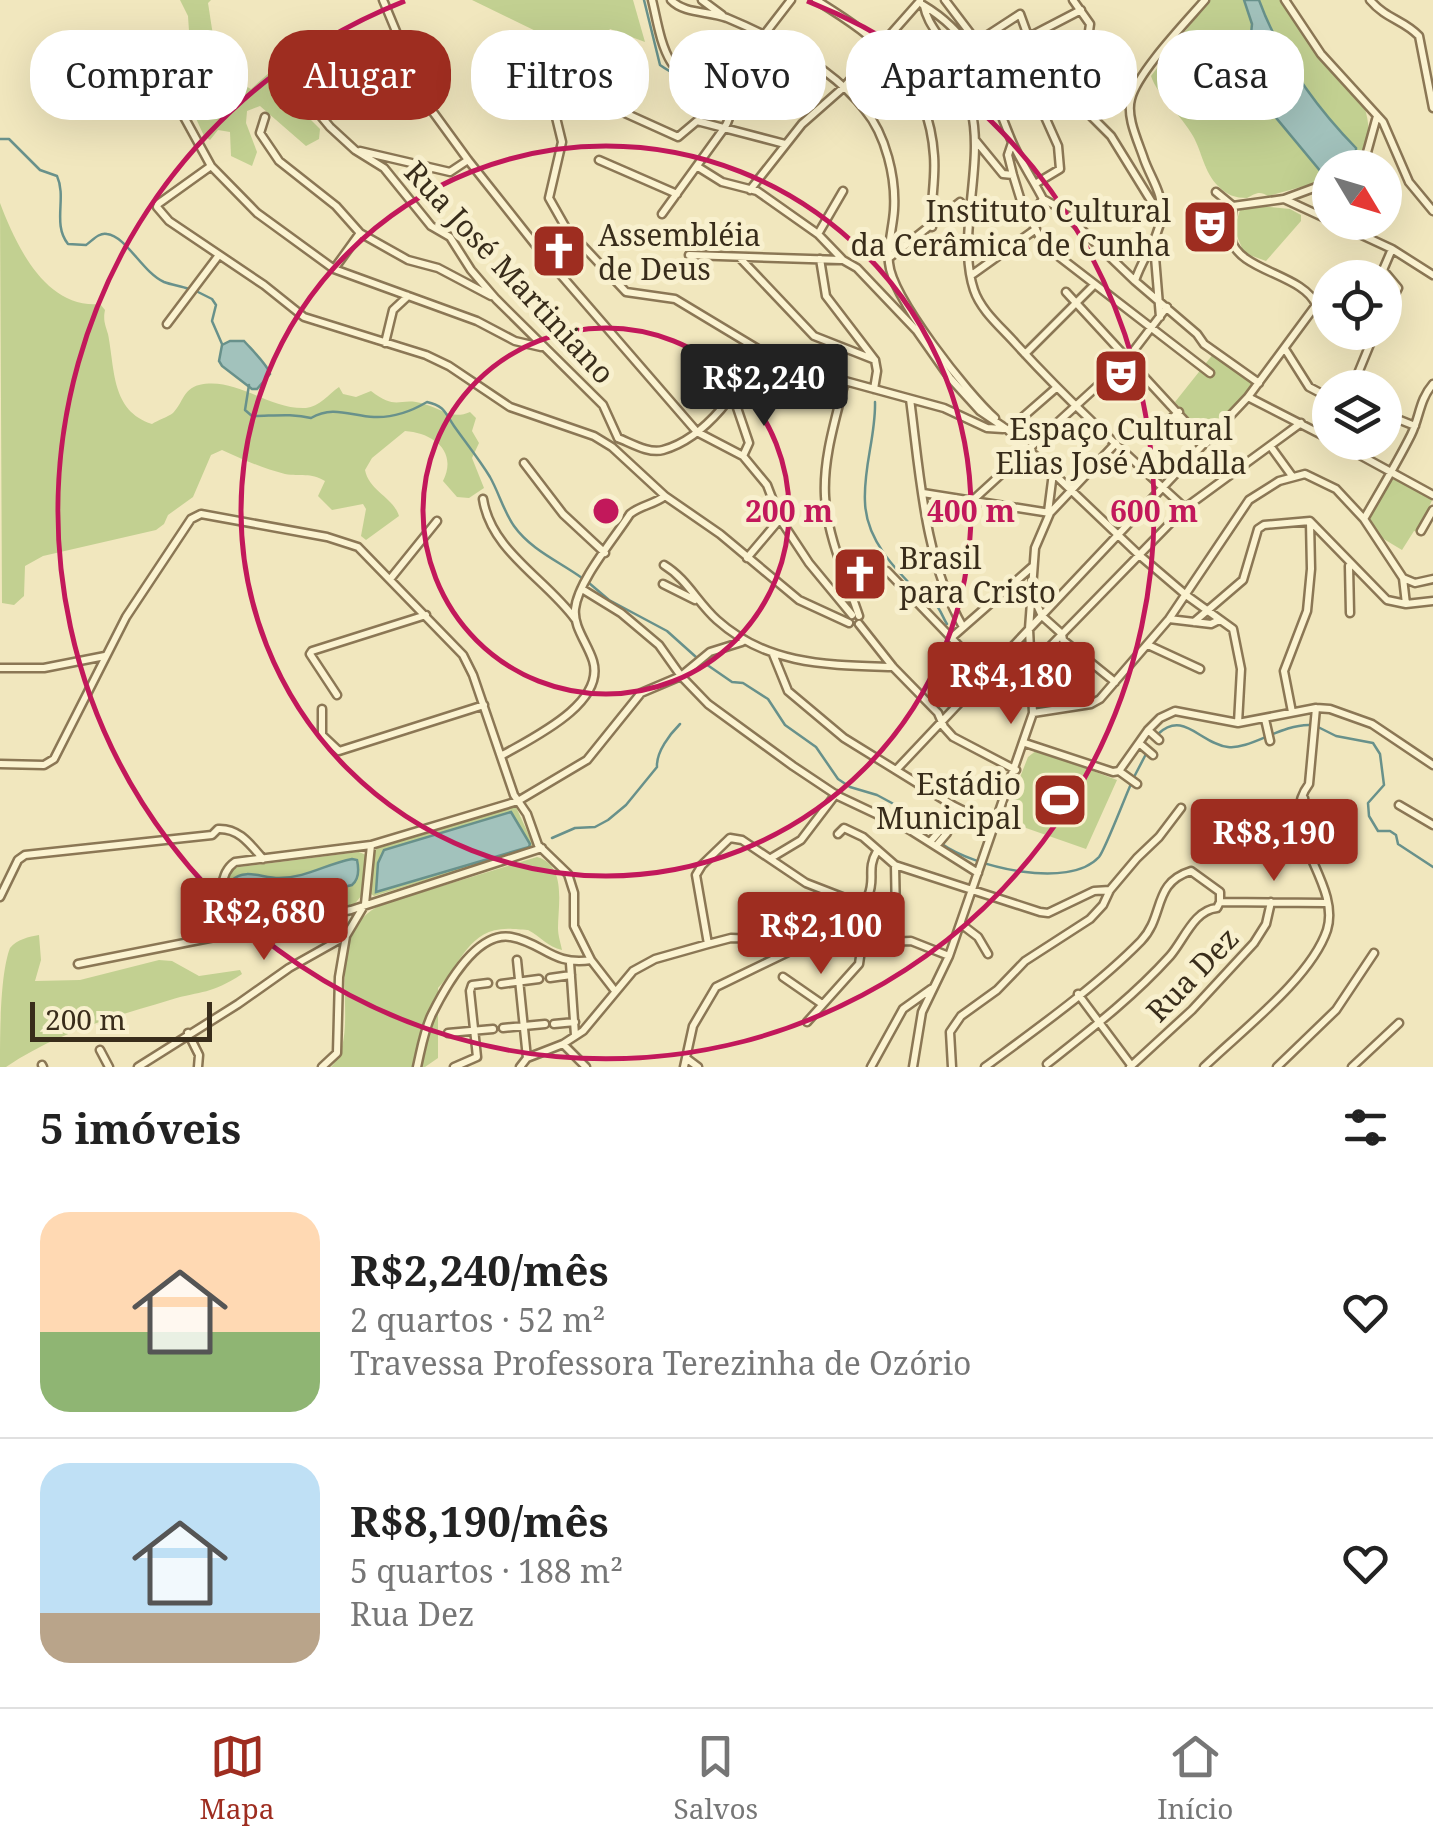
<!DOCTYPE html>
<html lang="pt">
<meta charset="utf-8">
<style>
:root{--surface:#fff;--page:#f2f2f2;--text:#222;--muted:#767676;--line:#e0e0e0;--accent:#9e2d20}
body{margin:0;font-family:"Noto Serif",serif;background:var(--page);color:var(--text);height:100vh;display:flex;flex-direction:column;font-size:38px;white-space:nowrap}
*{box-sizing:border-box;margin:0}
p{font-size:32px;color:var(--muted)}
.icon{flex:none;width:55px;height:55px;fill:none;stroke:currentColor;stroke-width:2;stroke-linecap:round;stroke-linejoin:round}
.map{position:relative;height:1067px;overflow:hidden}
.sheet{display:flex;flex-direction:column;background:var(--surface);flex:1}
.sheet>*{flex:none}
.banner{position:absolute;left:30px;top:30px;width:1375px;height:90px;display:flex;gap:20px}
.needle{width:65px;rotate:128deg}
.tools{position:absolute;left:1312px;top:150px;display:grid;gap:20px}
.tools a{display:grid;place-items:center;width:90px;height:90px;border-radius:50%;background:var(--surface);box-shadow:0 10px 40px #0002;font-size:50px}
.scale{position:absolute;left:30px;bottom:25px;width:182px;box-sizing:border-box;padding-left:10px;border:5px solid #392d1b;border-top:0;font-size:28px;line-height:35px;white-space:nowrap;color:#392d1b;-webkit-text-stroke:8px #f8f0ce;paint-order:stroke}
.price{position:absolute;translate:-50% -85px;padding:0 22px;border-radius:10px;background:var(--accent);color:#fff;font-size:32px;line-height:65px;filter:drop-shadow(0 2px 5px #0008)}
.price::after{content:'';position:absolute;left:50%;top:60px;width:30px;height:22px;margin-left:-15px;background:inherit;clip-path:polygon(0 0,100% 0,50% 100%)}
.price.on{background:#222;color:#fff}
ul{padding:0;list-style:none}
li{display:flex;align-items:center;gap:30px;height:250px;padding:0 40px}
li+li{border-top:2px solid var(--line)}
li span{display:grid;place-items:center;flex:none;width:280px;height:200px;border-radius:30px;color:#555}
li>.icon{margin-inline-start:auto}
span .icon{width:120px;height:120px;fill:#fffc;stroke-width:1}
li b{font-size:42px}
h2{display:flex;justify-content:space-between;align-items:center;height:120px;padding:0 40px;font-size:42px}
.chip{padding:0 35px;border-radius:40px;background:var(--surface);box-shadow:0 10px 40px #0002;font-size:35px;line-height:90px}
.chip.on{background:var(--accent);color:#fff}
.tab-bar{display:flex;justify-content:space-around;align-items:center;height:140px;border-top:2px solid var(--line);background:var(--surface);font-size:28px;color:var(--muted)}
.tab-bar a{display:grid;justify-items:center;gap:5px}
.tab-bar .on{color:var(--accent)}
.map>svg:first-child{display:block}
.green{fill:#c2d091}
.water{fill:#a2c2bc;stroke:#68918b;stroke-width:2.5}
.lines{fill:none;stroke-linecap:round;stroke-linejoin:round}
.stream{stroke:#68918b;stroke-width:2.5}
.minor-casing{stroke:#8b7755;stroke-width:11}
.minor{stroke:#fbf3d1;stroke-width:6}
.ring{fill:none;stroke:#c2185b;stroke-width:5}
.labels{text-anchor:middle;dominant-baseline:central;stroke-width:10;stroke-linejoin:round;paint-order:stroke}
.poi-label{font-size:30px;fill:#392d1b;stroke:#f8f0ce;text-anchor:end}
.street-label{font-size:30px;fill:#392d1b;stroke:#f8f0ce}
.centre{fill:#c2185b;stroke:#f8f0ce;stroke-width:5}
.ring-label{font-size:30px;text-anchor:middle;font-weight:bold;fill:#c2185b;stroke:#f8f0ce;stroke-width:10;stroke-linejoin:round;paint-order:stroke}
</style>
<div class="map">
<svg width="1433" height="1067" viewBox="0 0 1433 1067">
<rect width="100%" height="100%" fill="#f1e7be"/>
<path class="green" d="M180,0H211L208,3C214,39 214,71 251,89L271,71L280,72L303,112L320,129L319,139L306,146L260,106L247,111L246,123L257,152L252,166L231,156L230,132L218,130L210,140L204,136L183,90L184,52L189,31L188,16Z
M472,0H633L645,42L610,29L591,58Z
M1209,0H1281L1304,37L1364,106C1372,129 1370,150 1352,167L1330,168V179L1268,196C1259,190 1255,194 1247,198C1235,198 1227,195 1218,186C1204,172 1202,152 1193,136C1182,116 1157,95 1151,76Z
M0,203C16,245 45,309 100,304L105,310C103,320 105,324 108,334C115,369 111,411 152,424C158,420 168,417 173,413C183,403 183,389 199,385C236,376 269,410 306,408C319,407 329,394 339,387L343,394L356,397L371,391C398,412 399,396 424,404C442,409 452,420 470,412L476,418L472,431L479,443L472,458L484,488L469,498L457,497L443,481C458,451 433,433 405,431L372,458L365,470C369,491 393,497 399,516L366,540L361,536L366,509L363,504L332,510L318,496L325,481C310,472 301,477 285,474C264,469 242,459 222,450L211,455L193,497L168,515L164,524L156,530L43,556L25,566L24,596L14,605L2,603Z
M1261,206L1290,209L1301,215V221L1266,261L1244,253L1234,229L1240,210Z
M1214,353L1251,381L1252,387L1204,436L1175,402Z
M1393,477L1433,498L1418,532L1414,531L1402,550L1382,538L1369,517Z
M1037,750L1117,780L1086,849L1003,820L1028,757Z
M512,806L516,807L533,844L531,848L374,896L371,894L374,852L377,848Z
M359,852L366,855L362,895L352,907L232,928L229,922L226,877L231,868Z
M537,857C567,865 558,905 558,928C558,936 561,944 562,950C548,947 540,936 528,930C527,930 514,929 513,929C469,926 463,962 438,988V1058L425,1067H331C367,1031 314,934 383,904Z
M39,935L41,960L35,981L80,980L159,960L172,961L199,976L240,970L242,974C210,995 203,990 170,1000C113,1017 56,1033 6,1067H0C0,1035 0,974 10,948C17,939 29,937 39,935Z"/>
<path class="water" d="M1244,0H1259C1280,57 1313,104 1356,148V156L1352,165L1330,168V174L1322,173L1258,96V85L1270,75L1268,72L1257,78L1247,74L1252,24Z
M230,341H244C251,349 268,365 270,374L257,389H252L222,366L219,361L222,345Z
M511,812L530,844L529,847L376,892L378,863L384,850Z
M352,859L357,860C359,869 359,879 352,885L254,908H243L233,902L232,880C245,868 262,878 279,878C306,878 326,864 352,859Z"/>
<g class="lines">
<path class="stream" d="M644,0L660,65C682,81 715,88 720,116
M0,139H9L40,170L57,176C67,198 52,224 68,244L86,245C92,241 99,232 107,234C126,236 143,273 164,282C172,285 181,286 189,289
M196,291L212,299L216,305L212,321L222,344
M249,385L245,410L252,416C272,416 292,413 311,418C333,405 351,416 374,417C394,418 410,412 427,402C445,406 445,413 454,426C466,443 479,459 490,477C499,493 504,512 514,526C531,550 560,562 582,578
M875,402C876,435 863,468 865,502C866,541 897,571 922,596C926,600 932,600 935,604C940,608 943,618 947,624
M589,583L609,600L667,631L696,657
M703,662L732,682L743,683L768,699L785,725L816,747L838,779L850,787L877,795L916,816L925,822L932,835
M1318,727L1336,736L1373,743L1380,754L1384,785L1368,803L1369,816L1378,831H1390L1396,835L1398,844L1433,867
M1158,734C1184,710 1199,743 1228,747C1249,750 1282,724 1310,725
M1134,777L1146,754
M552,838L575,828L595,827L608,820L626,805L657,767C656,752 670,734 680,724
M942,844C974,867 1069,890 1099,857C1105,850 1125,797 1131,784"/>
<g class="minor-casing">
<path id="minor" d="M383,0L425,101L468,160L541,252L697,432L743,456L767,485L780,519L809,563L852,615
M652,0C657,20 660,44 671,62C684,84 747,90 725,127L662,214
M671,0C684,14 709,11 727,18C775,38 833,68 865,110C886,135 896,178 894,210C893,227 887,246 889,263C892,298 968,394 995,418
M702,0L722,15
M816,0C879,39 929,76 934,156C936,180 930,203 932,227
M945,0L977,42
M1073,0L1090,24L1086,53L1071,85L1070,95L1111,136L1161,217
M1285,0L1321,54L1383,122L1409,182L1433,211
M1370,0C1386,19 1404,20 1419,36L1433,108
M923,5C977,37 988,83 1010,137C1018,158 1033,179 1043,199
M924,6C927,22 937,32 945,46C957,64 966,87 971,109C985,164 956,237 974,290C981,311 1002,328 1016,344C1069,402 1127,455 1185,508
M764,35L791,0
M1029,37L1081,10
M977,42L1020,14L1032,47L1033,90L1058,146L1060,169L1035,184
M281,55L300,91L330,127L355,150L384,168L431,226L450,237L471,270L496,299L603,405L618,438
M183,115L211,166L257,213L334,269L477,321L515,341L541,347
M265,117L260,133L279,161L336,206L360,233L408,260L438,268L491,296
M976,141L1003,174L1013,175
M1012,143L1008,155L1013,175L1021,201L1044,245L1210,373
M785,144L697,121L678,137L574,90L557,88L551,97L562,142L549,198L566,228L626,292L675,299L758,349L845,381L944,408L987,428L1003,429
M360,151L450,172L468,160
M599,160L677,194
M211,166L158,204L157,207L169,221L264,285L304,317L426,355L449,366L510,407L594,436L612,447L665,496L720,534L799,600L849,623
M698,167L722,182L757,191L818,234L843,260L857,268L917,331L950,378L980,411L1008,430L1138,554L1186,595L1233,629L1241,669L1238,723
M1357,168L1366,156L1377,116
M750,190L802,124L844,87L920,1
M1216,192L1233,206L1284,199L1330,182
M1043,199L1058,207L1135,281L1197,334L1204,344L1259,383
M1284,199L1392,249L1433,275
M1027,211L1033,212L1043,199
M818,234L843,191
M1154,245L1160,317
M541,252L566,228
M689,255L841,260
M739,257L814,336L875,360
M889,258L960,202
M820,259L826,296L875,360L877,371L874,389
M334,269L360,233
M973,274L1036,229
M1135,281C1142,258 1158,241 1161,217C1164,194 1151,179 1144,159C1138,141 1126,117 1131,99C1137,73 1186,22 1205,0
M1066,292L1206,444
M1385,314L1398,288L1383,270L1392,249
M167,324L219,255
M385,343L393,310L408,296
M1285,349L1309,387L1330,398
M1025,354L1093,286
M753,360L773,395
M696,378L726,401
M845,381C836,418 823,457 825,496C827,536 846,577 859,616
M1352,388L1375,332
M732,393L749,443L743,456
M1248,397L1330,439
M910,399C920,474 924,560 963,627
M1385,414L1415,426
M1008,430L1056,388
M1151,436L1179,412
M618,438C631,443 649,454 663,450C706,438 742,388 758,349
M1336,442L1433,495
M1271,447L1292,476
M524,463L563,514L605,553
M923,493L1050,513
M483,499C491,551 546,579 575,619
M973,500L1128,358L1167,307
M1048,512L1053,473
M1364,519C1380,491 1397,463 1411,435C1420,417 1419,400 1433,384
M1421,531L1433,510
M747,558L780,519
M664,565C687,579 697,602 717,620C768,666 829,665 893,667
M1349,566L1350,613
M887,571L988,676
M391,578L437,521
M1403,578L1406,604L1433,601
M663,584L695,600
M582,589L621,613L659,645L681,676L708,704L793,766L838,796L910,830L978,873
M1032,594L1042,616L1062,634L1063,640L1115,682
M1169,619L1211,624L1219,620
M1194,622L1243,580L1258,529L1264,525L1310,521L1387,600L1406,604
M859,624L893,667L938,713L944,727L953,737L1016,770
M951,638L1032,567
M1148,645L1200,669
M773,654L788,691L844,738L954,806L996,827
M1031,666L1185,508L1301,423
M0,668H44L105,656
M337,695L310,654L312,651L426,615
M322,709V735L339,751L484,705
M1292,712L1284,671L1307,611L1311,569L1310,522
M1033,713L1091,704L1100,699L1169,619L1249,500L1279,481L1305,474L1336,489L1364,519L1403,578L1415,583L1433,579
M1265,719L1270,741
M1148,730L1159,740
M1025,743L1113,772L1119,771L1148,730L1160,718L1175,711L1238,723L1316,708L1330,709L1372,724L1433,765
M1139,743L1153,755
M501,756C530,739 606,704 593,661C588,644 573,627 575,609C578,581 614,539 630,514C641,505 653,505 665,496
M0,764L44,765L54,759L126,617L191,519L201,514L327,537L358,547L463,655L473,675L514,795L527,814L538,845L568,874L574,893V926L591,960L615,991
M897,769L1248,397L1316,305C1304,274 1237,271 1231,238C1229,229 1232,216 1233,206
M1119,771L1137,784
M1304,798L1310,836L1320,847
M1399,805L1433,825
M838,834L844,828L863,837L895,865L1040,912L1048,913L1094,891L1110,890
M930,842L943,827
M936,846L947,833
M771,858L801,840L836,794
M0,897L18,860L25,855L212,835L218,829C239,828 250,844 263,859
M1220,902L1326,903
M961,924L978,937L988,954
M227,935C225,912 213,877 235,862L371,845L518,801L587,760L641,693L681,676L710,652L742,642
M889,941L896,917L895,865
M708,944L696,875L702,865L730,838L742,840L806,883L855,902L868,896C876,878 866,870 877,851
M517,960L527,1058
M570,963L575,1035
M78,964L351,910L542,848
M783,977L822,1004
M550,978L571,975
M501,984L539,979
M1078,994L1131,1065
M807,1022L859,964L862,943
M554,1024L575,1022
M503,1028L545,1024
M188,1033L199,1055L198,1067
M448,1033L493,1029
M563,1044L586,1067
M100,1050L109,1067
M686,1058L698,1067
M1047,1064C1090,1030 1133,997 1170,956C1184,940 1194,910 1217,908L1220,902
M42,1065L43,1067
M138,1067L238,1004L289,968L346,936L365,904L371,845
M322,1067L337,1053L339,977L346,936
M417,1067C421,1050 424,1030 432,1014C445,988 476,931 511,937C544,943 552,966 591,960
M454,1067L477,1057L470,991L472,985L488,983
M520,1067L527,1058L563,1044L583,1031L633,971L655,959L708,944L731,938L862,943L911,941L949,956
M684,1067L693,1026L716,987L811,941
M871,1067L903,1009L931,989
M913,1067L922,1012L949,956L1033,713L1029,629L1035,548L1050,513L1116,443
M952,1067L950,1032L961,1016L997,990L1025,961L1090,919L1103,905L1110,890L1137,858L1159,837L1181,808
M985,1067C1035,1030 1097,986 1141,941C1165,916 1152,883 1191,871L1220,892V902
M1130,1067L1192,1010L1254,943L1266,924L1271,902
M1204,1067C1241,1031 1311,978 1327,930C1342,882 1274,830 1309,784L1316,708
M1277,1067L1336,1010L1374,953
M1352,1067L1399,1023"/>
</g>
<use href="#minor" class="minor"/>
</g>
<g class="ring">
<circle cx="606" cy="511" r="183"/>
<circle cx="606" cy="511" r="365"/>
<path d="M807 1A548 548 0 1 1 405 1"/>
</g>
<defs>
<g id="theatre-square" transform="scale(2.875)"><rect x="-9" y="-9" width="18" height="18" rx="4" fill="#9e2d20" stroke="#f8f0ce"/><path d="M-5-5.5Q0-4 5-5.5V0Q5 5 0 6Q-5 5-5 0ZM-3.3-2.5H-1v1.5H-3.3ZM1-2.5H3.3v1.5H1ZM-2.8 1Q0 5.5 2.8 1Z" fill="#fff"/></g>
<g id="church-square" transform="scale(2.875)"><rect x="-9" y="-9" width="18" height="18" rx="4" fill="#9e2d20" stroke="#f8f0ce"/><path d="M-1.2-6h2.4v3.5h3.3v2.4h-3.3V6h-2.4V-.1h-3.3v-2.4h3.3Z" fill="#fff"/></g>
<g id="stadium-square" transform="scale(2.875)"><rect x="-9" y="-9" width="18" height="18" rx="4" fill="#9e2d20" stroke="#f8f0ce"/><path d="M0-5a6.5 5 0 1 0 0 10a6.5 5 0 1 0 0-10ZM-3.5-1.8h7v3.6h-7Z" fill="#fff"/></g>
</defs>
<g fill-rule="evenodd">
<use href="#theatre-square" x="1210" y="227"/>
<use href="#church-square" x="559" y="251"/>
<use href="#theatre-square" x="1121" y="376"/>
<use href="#church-square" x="860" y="574"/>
<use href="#stadium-square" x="1060" y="800"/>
</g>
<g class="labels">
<g class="poi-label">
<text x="1171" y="210">Instituto Cultural<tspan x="1171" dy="34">da Cerâmica de Cunha</tspan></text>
<text x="598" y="234" text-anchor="start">Assembléia<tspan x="598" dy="34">de Deus</tspan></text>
<text x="1121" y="428" text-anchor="middle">Espaço Cultural<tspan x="1121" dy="34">Elias José Abdalla</tspan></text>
<text x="899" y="557" text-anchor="start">Brasil<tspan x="899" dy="34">para Cristo</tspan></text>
<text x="1021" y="783">Estádio<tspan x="1021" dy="34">Municipal</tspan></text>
</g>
<g class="street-label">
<text transform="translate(510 272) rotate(47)">Rua José Martiniano</text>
<text transform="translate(1192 974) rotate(-46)">Rua Dez</text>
</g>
</g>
<circle cx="606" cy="511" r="15" class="centre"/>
<g class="ring-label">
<text x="789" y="522">200 m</text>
<text x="971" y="522">400 m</text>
<text x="1154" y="522">600 m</text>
</g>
</svg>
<div class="tools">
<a><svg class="needle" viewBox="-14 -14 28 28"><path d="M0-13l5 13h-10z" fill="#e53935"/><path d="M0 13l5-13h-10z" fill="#767676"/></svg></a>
<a><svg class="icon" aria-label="locate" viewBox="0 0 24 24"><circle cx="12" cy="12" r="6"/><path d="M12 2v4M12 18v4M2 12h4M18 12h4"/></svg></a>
<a><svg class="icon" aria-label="layers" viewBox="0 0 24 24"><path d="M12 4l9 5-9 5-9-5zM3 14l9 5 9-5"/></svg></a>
</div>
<div class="scale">200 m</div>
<b class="price on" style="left:764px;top:429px">R$2,240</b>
<b class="price" style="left:1011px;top:727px">R$4,180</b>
<b class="price" style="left:1274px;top:884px">R$8,190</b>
<b class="price" style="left:264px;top:963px">R$2,680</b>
<b class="price" style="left:821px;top:977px">R$2,100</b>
<div class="banner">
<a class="chip">Comprar</a>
<a class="chip on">Alugar</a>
<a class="chip">Filtros</a>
<a class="chip">Novo</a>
<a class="chip">Apartamento</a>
<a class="chip">Casa</a>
</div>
</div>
<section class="sheet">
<h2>5 imóveis<svg class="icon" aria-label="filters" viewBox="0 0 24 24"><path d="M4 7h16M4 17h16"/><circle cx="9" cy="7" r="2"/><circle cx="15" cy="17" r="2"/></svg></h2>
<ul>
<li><span style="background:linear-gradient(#ffd9b3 60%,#8fb573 0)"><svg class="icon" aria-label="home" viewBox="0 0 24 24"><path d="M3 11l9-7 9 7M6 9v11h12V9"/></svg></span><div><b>R$2,240/mês</b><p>2 quartos · 52 m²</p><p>Travessa Professora Terezinha de Ozório</p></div><svg class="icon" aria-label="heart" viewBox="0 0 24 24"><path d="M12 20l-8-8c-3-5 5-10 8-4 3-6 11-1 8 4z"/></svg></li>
<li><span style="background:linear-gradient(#bfe0f5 75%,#b9a48a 0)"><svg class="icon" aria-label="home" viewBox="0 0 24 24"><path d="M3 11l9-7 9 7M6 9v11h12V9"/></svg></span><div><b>R$8,190/mês</b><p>5 quartos · 188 m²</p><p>Rua Dez</p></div><svg class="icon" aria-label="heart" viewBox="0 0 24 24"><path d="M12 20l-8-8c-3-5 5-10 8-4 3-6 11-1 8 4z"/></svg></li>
</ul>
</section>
<nav class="tab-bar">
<a class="on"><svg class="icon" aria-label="map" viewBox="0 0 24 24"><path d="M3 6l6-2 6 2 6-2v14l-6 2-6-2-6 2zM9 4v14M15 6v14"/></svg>Mapa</a>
<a><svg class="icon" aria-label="saved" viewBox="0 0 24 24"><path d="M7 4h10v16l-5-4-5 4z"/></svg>Salvos</a>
<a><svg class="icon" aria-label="home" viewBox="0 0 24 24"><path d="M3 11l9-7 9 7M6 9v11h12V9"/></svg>Início</a>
</nav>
